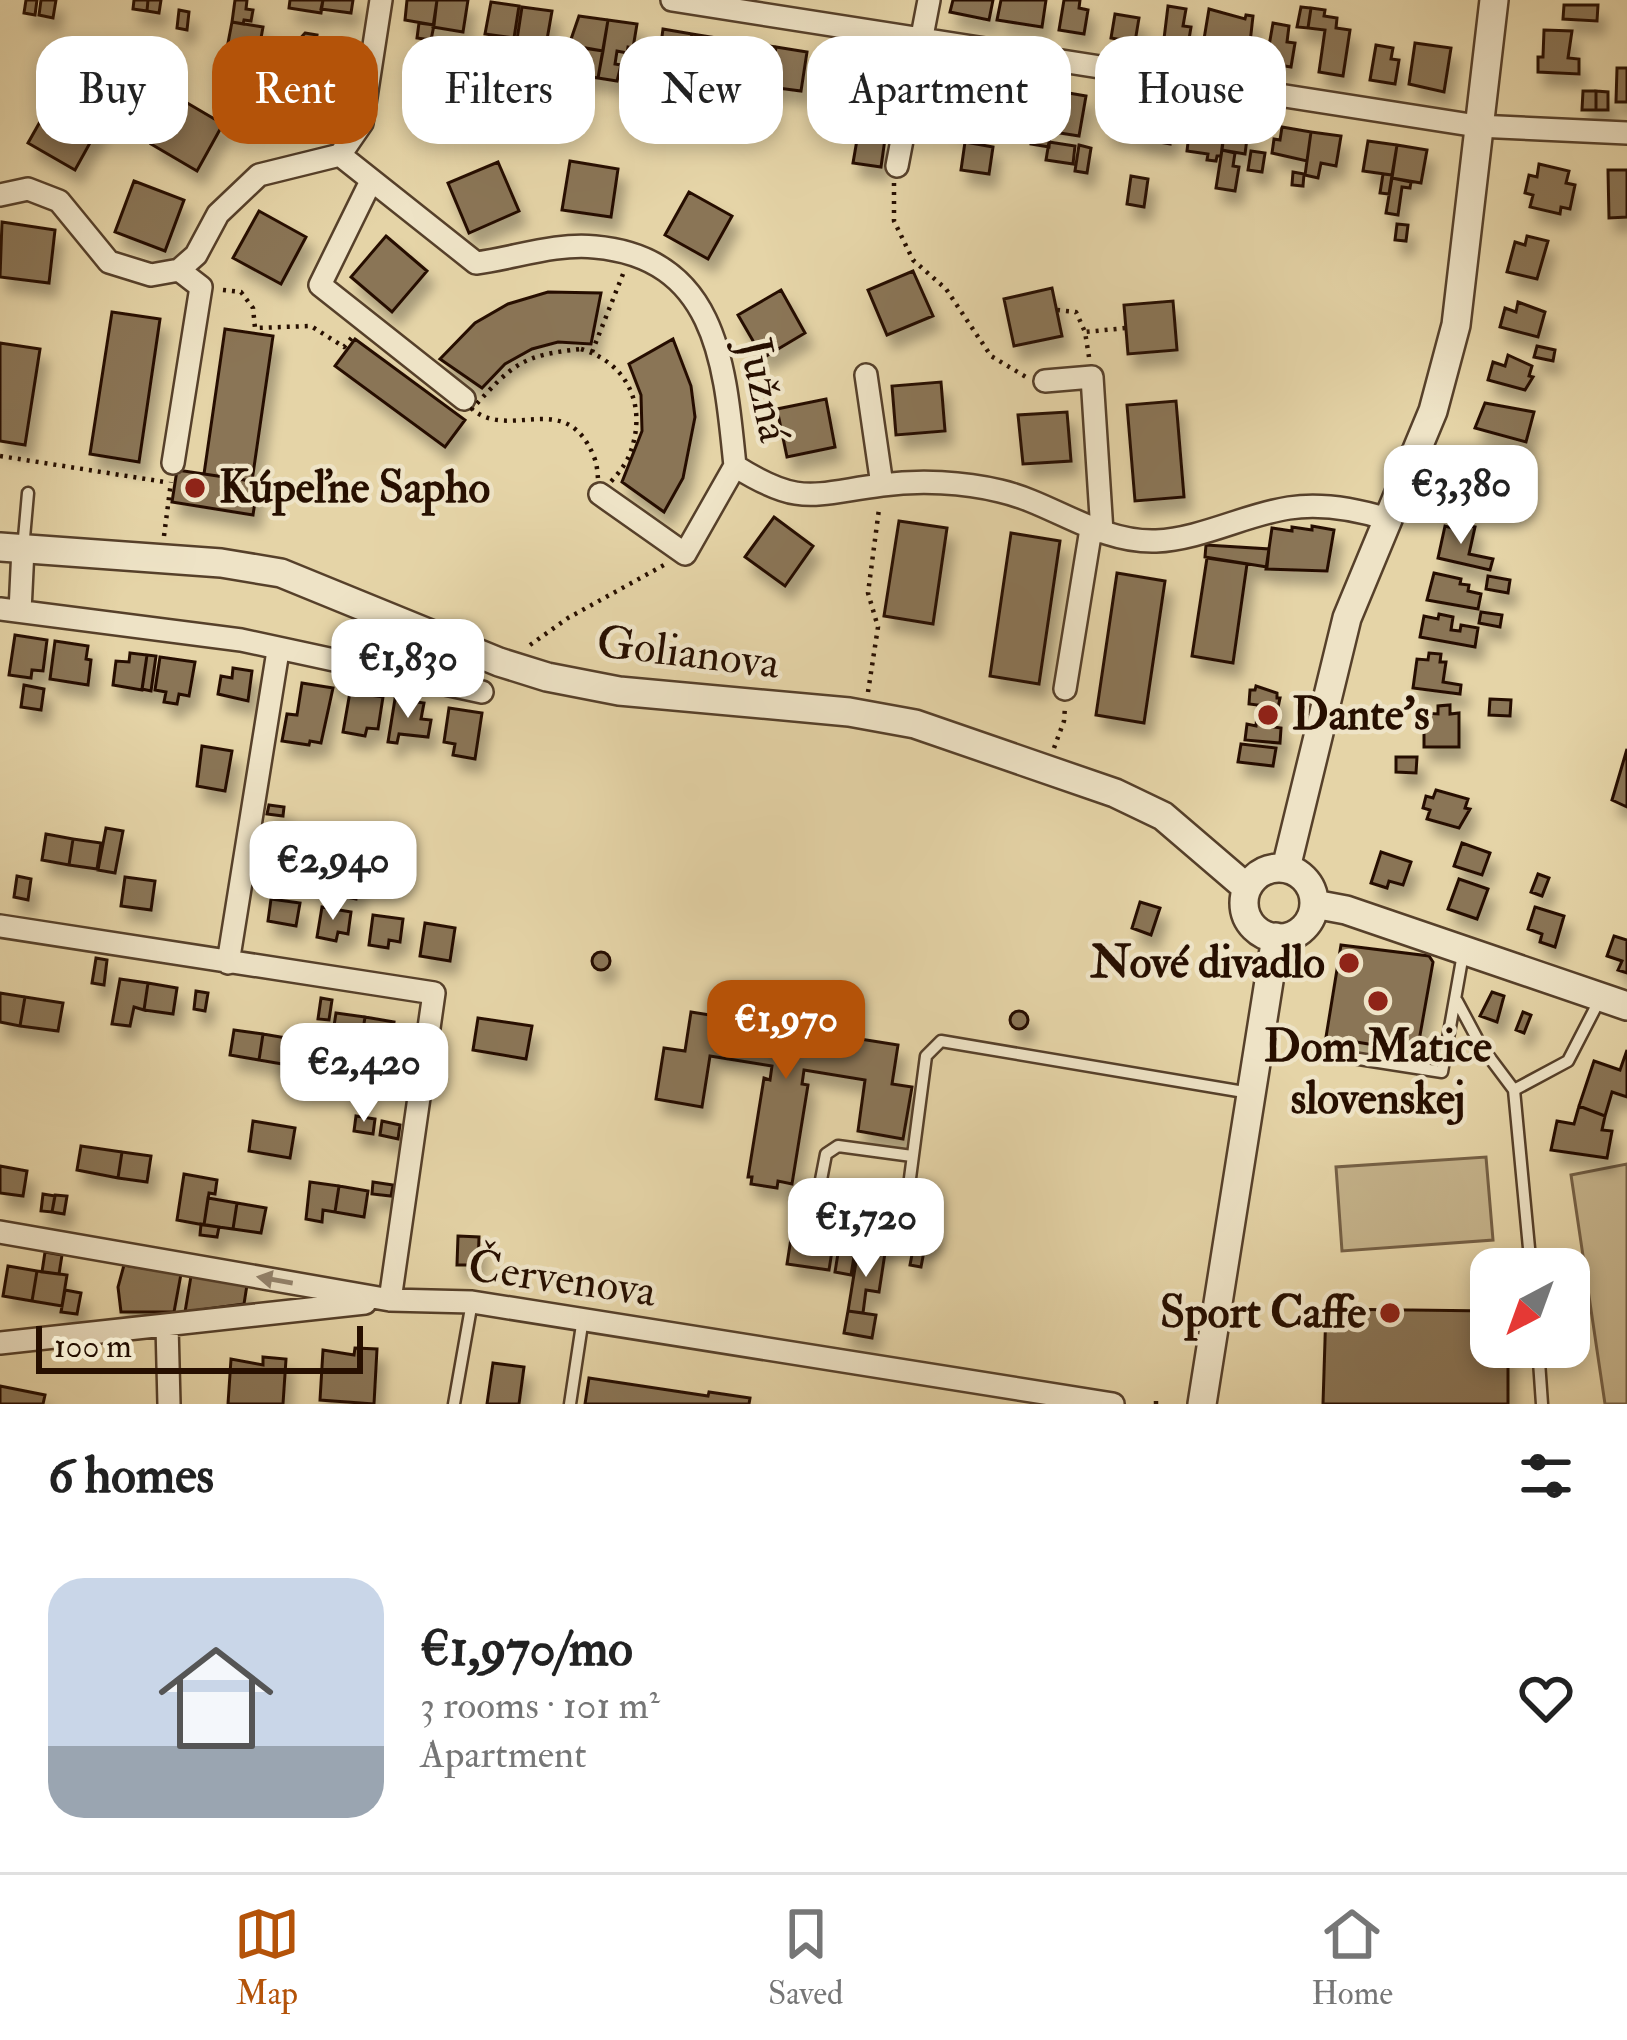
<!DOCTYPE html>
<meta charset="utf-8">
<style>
:root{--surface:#fff;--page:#f6f6f6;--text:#222;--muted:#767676;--line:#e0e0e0;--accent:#b45309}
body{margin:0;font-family:"IM FELL Double Pica",serif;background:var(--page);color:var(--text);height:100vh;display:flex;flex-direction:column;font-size:45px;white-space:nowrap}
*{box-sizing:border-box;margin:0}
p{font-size:39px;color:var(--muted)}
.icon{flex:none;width:66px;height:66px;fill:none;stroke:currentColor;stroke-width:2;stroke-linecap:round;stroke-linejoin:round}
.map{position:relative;height:1404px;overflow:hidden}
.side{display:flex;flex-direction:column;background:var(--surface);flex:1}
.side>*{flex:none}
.banner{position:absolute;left:36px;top:36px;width:1557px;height:108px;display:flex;gap:24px}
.needle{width:78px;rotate:221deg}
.controls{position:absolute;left:1470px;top:1248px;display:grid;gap:24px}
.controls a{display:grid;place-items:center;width:120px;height:120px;border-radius:24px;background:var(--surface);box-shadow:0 6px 18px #0003;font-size:60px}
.scale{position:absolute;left:36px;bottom:30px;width:327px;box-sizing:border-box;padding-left:12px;border:6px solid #270f00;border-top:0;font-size:33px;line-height:42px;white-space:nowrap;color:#270f00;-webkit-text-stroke:9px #eee3c6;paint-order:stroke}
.price{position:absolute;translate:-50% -102px;padding:0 27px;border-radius:24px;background:#fff;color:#222;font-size:39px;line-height:78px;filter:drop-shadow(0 3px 6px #0008)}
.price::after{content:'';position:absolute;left:50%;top:72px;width:36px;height:27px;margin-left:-18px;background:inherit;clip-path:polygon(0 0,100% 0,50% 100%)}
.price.selected{background:var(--accent);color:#fff}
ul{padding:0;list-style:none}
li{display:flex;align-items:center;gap:36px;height:300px;padding:0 48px}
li+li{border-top:3px solid var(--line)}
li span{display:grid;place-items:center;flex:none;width:336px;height:240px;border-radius:36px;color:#555}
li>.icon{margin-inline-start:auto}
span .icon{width:144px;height:144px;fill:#fffc;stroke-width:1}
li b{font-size:51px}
h2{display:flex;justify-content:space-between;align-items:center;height:144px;padding:0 48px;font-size:51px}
.pill{padding:0 42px;border-radius:36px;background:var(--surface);box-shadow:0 6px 18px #0003;font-size:42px;line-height:108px}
.pill.selected{background:var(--accent);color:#fff}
.tabs{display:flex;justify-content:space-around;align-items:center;height:168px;border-top:3px solid var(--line);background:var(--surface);font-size:33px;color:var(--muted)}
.tabs a{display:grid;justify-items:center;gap:6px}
.tabs .selected{color:var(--accent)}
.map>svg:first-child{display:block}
.green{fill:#c5b38b;stroke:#766146;stroke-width:3}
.building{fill:#8a7557;stroke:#270f00;stroke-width:3;filter:url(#shadow)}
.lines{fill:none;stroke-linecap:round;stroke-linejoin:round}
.service-casing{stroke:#56402a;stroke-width:15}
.minor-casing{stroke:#56402a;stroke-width:26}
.tertiary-casing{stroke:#56402a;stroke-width:32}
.path{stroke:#270f00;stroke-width:4.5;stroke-dasharray:3 6;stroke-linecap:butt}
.service{stroke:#eee3c6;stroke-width:10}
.minor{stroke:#eee3c6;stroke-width:21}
.tertiary{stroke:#eee3c6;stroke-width:27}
.oneway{fill:#94846d}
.poi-dot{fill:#8f2418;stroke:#eee3c6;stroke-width:4.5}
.labels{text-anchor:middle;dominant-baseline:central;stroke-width:9;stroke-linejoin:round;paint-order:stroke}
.street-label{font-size:45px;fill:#270f00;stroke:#eee3c6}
.poi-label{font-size:45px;font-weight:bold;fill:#270f00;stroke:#eee3c6;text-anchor:start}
</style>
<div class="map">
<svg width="1627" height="1404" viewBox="0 0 1627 1404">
<defs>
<filter id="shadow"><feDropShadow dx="7" dy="13" stdDeviation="6" flood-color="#0004"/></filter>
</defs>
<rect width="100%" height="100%" fill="#e5d4a7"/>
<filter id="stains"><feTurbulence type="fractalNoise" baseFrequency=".00167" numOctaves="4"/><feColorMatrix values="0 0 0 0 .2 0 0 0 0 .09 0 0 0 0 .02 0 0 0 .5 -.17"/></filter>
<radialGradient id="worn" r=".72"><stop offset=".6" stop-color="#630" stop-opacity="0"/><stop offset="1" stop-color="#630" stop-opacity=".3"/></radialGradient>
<path class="green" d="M1486,1157L1493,1240L1342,1251L1336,1167Z
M1627,1164V1404H1605L1571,1175Z"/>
<path class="building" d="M26,0H37L35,15L24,13Z
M41,0H56L53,18L39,15Z
M134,0H148L147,11L133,9Z
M148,0H161L159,13L147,11Z
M235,0H247L246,9L253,10L251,21L244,20L243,24L232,22Z
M290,0H323L321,13L289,8Z
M323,0H353L351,13L321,9Z
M407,0H437L434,25L405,20Z
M437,0H468L463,32L433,27Z
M953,0H993L989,20L950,12Z
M1001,0H1046L1042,27L997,20Z
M1064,0H1080L1079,8L1088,10L1084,34L1059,30Z
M491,2L519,6L514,38L485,34Z
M1564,5H1598L1597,21L1563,19Z
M1168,6L1186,9L1183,26L1191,27L1187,51L1163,47Z
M522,7L552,11L545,51L516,46Z
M1301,7L1311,8L1308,28L1297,27Z
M1311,8L1325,10L1324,16L1337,18L1336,28L1350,30L1343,76L1319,72L1325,30L1308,28Z
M1209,9L1245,19L1246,15L1253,16L1250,43L1242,41L1239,59L1202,51Z
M179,10L189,12L187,30L177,28Z
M1115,14L1139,18L1135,42L1111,38Z
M579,16L608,20L603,51L569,45Z
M608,20L637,24L633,48L628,47L627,53L617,51L615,64L621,65L617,81L598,78Z
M232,22L263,27L259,49L228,43Z
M419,23L434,25L431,40L417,38Z
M1273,23L1289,26L1287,42L1295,43L1291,67L1266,63Z
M663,29L692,34L684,88L664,85L665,77L672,78L673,69L658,66Z
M1544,30L1572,31L1568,58L1579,59V74L1538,72V57H1543Z
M305,33L317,35L314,55L297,42Z
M692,34L723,39L718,74H695L690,103L681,101Z
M743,42L776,47L771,83L760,81L759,90L752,89L753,80L738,78Z
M461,43L474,45L471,62L459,61Z
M1415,43L1451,48L1444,92L1409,84Z
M1376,45L1393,48L1391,59L1399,60L1395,84L1370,80Z
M776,47L807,52L801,91L770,87Z
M583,48L603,51L598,78L579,75Z
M548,56L558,58L556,75L545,74Z
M861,60L891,65L885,95L865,91L861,110L854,108Z
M1617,68H1627V102H1616Z
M630,69L641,71L638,90L627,88Z
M942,73L972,78L965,128L953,126L955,112L946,110L947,104L938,103Z
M846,74L859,76L856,96L843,94Z
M972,78L1002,82L997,116L967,111Z
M650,83L661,85L657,107L646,105Z
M714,86L726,88L723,108L711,106Z
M1028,87L1057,91L1052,122L1043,121L1042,129L1029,127L1031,119L1024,117Z
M1057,91L1086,96L1079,136L1060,133L1062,123L1052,122Z
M1583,91H1596V110H1582Z
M1596,91L1608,92V110H1596Z
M54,97L101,123L75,170L28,143Z
M177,97L223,124L197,171L151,144Z
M738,100L765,105L764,115L736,111Z
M1113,100L1142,105L1137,134L1108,130Z
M1142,105L1170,109V144L1137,138Z
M1197,113L1226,118L1221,156H1217L1216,161L1207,160L1208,154L1187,151L1190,125L1195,126Z
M1225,127L1248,131L1245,154L1222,150Z
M1282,127L1311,132L1307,161L1272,153L1274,139L1280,140Z
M1311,132L1341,136L1336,166L1321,163L1318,178L1305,175Z
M1032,133L1050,136L1049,147L1031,144Z
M858,134L885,139L881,167L853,163Z
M1368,141L1397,145L1392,175L1363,171Z
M965,142L993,147L989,174L961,170Z
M1049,142L1075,146L1073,164L1046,160Z
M1079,145L1091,148L1087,173L1075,171Z
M1397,145L1427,150L1421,183L1392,178Z
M1222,150L1235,153L1233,166L1239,167L1235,191L1216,188Z
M1251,151L1265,153L1262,172L1248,170Z
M570,161L618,169L611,217L562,210Z
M498,162L519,211L469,233L448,183Z
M1539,164L1569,171L1566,183L1575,185L1570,209L1561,207L1560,214L1530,207L1533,195L1525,193L1529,175L1537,177Z
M1608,170H1627V217L1609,218Z
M1293,172L1304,174L1303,186L1292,185Z
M1383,174L1392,175L1389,194L1380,193Z
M1131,176L1148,179L1144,207L1127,204Z
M1392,178L1411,182L1410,188L1402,187L1398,215L1386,213Z
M134,181L184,200L165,251L115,232Z
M689,192L732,216L708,259L665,235Z
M259,211L306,237L281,284L233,258Z
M2,222L55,230L49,283L0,277Z
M1397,224L1408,225L1406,241L1395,240Z
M386,236L427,271L392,312L351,277Z
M1527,236L1548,241L1537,279L1507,272L1515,242L1525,245Z
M913,271L933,316L887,335L868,290Z
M1052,288L1062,336L1014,346L1004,299Z
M781,290L805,333L763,358L738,315Z
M548,292L601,293L591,344L558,342L532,349L505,364L482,388L440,359L475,323L508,304Z
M1173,301L1177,350L1128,354L1124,305Z
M1518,302L1545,312L1538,337L1500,327L1505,308L1516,312Z
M112,312L160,319L139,462L90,454Z
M225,329L273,336L252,481L204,474Z
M355,339L465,420L445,447L335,366Z
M673,339L691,386L695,417L683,478L664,512L622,482L642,431L641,395L629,364Z
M0,343L40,349L25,445L0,441Z
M1537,346L1555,350L1553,361L1534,357Z
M1508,355L1532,366L1529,376L1533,377L1525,390L1488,380L1493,362L1505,366Z
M941,382L945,431L896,435L892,386Z
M826,399L835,447L787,457L777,409Z
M1176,401L1184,497L1135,501L1127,405Z
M1485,403L1534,412L1526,442L1475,428Z
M1067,412L1071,461L1023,464L1018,415Z
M1488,451L1506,456L1503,468L1485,463Z
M1473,460L1503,470L1493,493L1455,484L1459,466L1471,469Z
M177,470L258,482L253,515L172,502Z
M774,517L813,546L785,586L745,557Z
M899,521L947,528L933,624L884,616Z
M1457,523L1475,527L1469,554L1493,559L1490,570L1438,558L1445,526L1456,529Z
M1312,526L1334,530L1327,571L1266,569L1272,528L1292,531V527L1312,530Z
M1011,533L1060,541L1039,684L990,676Z
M1206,545L1269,549L1267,567L1205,557Z
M1207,558L1247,564L1233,663L1192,656Z
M1117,573L1165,581L1144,723L1096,715Z
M1434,573L1461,579L1460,584L1469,585L1468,591L1481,594L1478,609L1427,600Z
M1488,576L1510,580L1508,593L1486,589Z
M1481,612L1502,615L1500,627L1479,623Z
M1439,614L1453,617L1451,630L1460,631L1461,625L1478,628L1475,647L1420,637L1424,616L1438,619Z
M15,635L47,640L43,671L32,670L31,678L9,675Z
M55,641L88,646L86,659L91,660L88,685L50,679Z
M130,653L147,655L142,690L113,685L116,661L129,662Z
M1429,653L1441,654L1440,662H1446L1443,682L1461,685L1460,694L1413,688L1417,659L1428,660Z
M147,655L156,656L151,691L142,689Z
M160,657L195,662L189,696L179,694L177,704L164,702L166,692L155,690Z
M233,668L252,671L248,701L218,694L221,676L232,678Z
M302,683L333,688L321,743L310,741L309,745L282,741L287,714L297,715Z
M24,685L44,689L41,710L21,707Z
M1256,686L1277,693V698H1280L1274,727L1281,728L1280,743L1245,740L1247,724L1256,726L1258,705L1249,704L1250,690H1255Z
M350,692L383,697L378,729L367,728L365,736L343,732Z
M395,699L424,703L421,719L431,720L428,737L399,734L397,743L388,742Z
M1490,699L1511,700L1510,716L1489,715Z
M1450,705V714L1459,713V747H1424V713L1438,714V706Z
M449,708L482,713L475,759L453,755L455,744L444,742Z
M1241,744L1276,748L1273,766L1238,762Z
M202,746L232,751L225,791L197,786Z
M1627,749V807L1612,800Z
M1396,757H1417L1416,773L1396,772Z
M1436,790L1468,799L1465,808L1470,809L1459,828L1427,819L1430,810L1423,808L1426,796L1433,798Z
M269,805L284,807L283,816L267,814Z
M106,828L123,831L115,873L98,870Z
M376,828L392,830L391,841L374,839Z
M46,834L73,839L69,865L42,860Z
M73,839L101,843L97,869L69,865Z
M1462,843L1490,853L1482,875L1454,866Z
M1381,852L1411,862L1403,885L1389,881L1387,888L1371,883Z
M1538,874L1549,878L1542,896L1531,892Z
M340,875L359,878L356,899L336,895Z
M17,876L31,879L28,900L14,897Z
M125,877L155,881L151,910L121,906Z
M1459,879L1488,889L1477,919L1448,909Z
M271,899L300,903L296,926L268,921Z
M1140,902L1160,908L1151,935L1132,928Z
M322,907L351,912L348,934L338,932L336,941L317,937Z
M1535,907L1564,916L1555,947L1540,942L1542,934L1528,929Z
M373,915L403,919L400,942L389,940L388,948L369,945Z
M425,923L455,928L450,961L420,956Z
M1614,936L1627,940V973L1618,970L1622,961L1607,956Z
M1341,945L1429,956L1433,962L1417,1052L1326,1037Z
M592 961a9 9 0 1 1 18 0a9 9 0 1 1-18 0Z
M96,958L107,960L104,985L92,983Z
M120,979L148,983L144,1010L134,1007L130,1026L112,1024Z
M148,983L177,988L173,1014L144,1010Z
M196,991L208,993L205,1011L194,1009Z
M1492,992L1504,996L1497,1022L1480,1016Z
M0,993L25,997L20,1026L0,1022Z
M25,997L63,1003L58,1031L20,1026Z
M321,998L332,1000L329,1020L318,1019Z
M1010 1020a9 9 0 1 1 18 0a9 9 0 1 1-18 0Z
M691,1012L898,1045L892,1084L912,1087L903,1139L858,1131L865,1080L804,1070L802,1084L808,1085L792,1184L778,1181L777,1188L751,1184L752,1177H748L764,1078L770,1080L772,1066L710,1056L702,1107L656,1099L664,1048L685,1051Z
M1523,1012L1531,1015L1524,1033L1516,1030Z
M336,1013L365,1017L361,1043L332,1039Z
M365,1017L394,1022L390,1048L361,1043Z
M478,1018L532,1026L526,1059L473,1050Z
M234,1030L263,1034L259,1060L230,1055Z
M263,1034L292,1039L288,1065L259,1060Z
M1627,1050V1097L1612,1092L1605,1116L1579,1106L1594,1061L1620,1070Z
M373,1051L401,1055L398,1080L369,1075Z
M1579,1106L1605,1116L1602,1130L1612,1131L1607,1158L1551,1150L1557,1121L1574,1124Z
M356,1116L375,1119L373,1134L354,1131Z
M253,1121L295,1128L290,1158L249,1151Z
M382,1121L400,1125L398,1139L380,1135Z
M81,1146L122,1152L118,1178L77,1170Z
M122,1152L151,1156L147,1182L118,1178Z
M0,1166L27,1171L23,1196L0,1193Z
M184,1174L217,1180L215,1194L209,1193L204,1225L177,1220Z
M310,1182L339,1186L335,1212L323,1210L322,1222L306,1219Z
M373,1182L393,1185L391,1196L372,1194Z
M339,1186L368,1191L364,1217L335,1212Z
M43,1194L55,1196L52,1212L41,1211Z
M55,1195L67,1196L64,1214L52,1212Z
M208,1198L237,1203L233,1229L204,1225Z
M237,1203L266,1208L261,1233L233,1229Z
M201,1224L219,1227L217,1237L200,1235Z
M841,1228L861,1232L859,1244L839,1241Z
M916,1229L934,1231L932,1242L915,1239Z
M792,1232L834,1238L829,1270L787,1264Z
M861,1232L875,1234L871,1258L857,1256Z
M875,1234L888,1236L885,1253L872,1251Z
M458,1236L479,1237L478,1265H457Z
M915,1239L926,1241L921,1267L910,1265Z
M840,1241L856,1244L851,1275L835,1272Z
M872,1251L885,1253L879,1292L866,1290L863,1313L848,1311L857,1256L871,1258Z
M45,1252L62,1255L59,1274L42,1272Z
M124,1265L181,1274L174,1312H121L118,1287Z
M8,1266L37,1271L32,1301L3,1296Z
M37,1271L67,1275L62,1306L32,1301Z
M191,1276L247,1285L244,1304L185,1312Z
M65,1290L81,1293L77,1314L61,1312Z
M1326,1309L1491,1311V1347H1508V1404H1323Z
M848,1311L876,1315L872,1338L844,1333Z
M355,1348L377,1349L374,1404L320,1400L323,1350L354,1355Z
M263,1357L286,1359L283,1404H228L231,1359L263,1365Z
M493,1363L524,1367L519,1404H487Z
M589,1378L708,1396L709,1392L750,1398L749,1404H585Z
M0,1386L45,1395L43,1404H0Z"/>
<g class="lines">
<g class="service-casing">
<path id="service" d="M23,549L28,493
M1457,1001L1481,1046L1514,1090L1531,1269
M1327,1054L1442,1072L1463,954
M1514,1090L1568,1061L1601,997
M912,1156L838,1146L826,1154L820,1185L825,1204L841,1214L904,1224L926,1056L941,1041L1250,1093
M1538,1347L1542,1404
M454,1404L472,1302
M570,1404L583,1318"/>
</g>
<g class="minor-casing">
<path id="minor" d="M672,0L1477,126L1627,133
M340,155L362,123L381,0
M897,166L929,0
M371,181L320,285L464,399
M0,195L28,189L59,201L109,262L151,275L179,270L196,255L218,214L259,175L340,155L476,263C515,258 555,243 595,247C719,258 725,369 735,466C800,507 812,494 882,485C920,480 963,482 1000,491C1053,503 1099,543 1156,541C1201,539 1247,514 1289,508C1323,503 1355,509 1387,519
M866,375L882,485
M1045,381L1092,377L1102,532
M173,463L201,287L179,270
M600,494L685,554L735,466
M0,609L241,640L482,692
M20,611L23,549
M1065,689L1091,529
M0,926L434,993L390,1300
M228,963L278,651
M0,1232L390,1300L472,1302L1113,1404
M167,1325L169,1404
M0,1343L365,1303"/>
</g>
<g class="tertiary-casing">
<path id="tertiary" d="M0,547L221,563L281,573L499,662L547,677L619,691L849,712L915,724L1115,793L1163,816L1247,888
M1286,868L1347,618L1433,411L1456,325L1494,0
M1244 903a35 35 0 1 1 70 0a35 35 0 1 1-70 0Z
M1314,904L1346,910L1627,1006
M1202,1404L1276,937"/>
</g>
<path class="path" d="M894,183V221L913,260L946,289L991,356L1026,377
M223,290L241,292L253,308L255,328L311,326L344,347L354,335
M1057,310L1076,312L1085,332
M581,349C630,364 648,409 629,456C623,470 610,482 600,494C597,482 599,469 594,457C566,387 511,442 472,409C512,365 521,355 581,349Z
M592,352L623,274
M1089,357L1085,332L1126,328
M0,456L165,482
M164,536L171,482
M530,645L568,618L664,565
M868,692L878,627L868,593L879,509
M1054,748L1064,721L1065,707
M1156,1404V1398"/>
<use href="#service" class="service"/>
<use href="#minor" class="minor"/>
<use href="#tertiary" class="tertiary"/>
</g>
<defs><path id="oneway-solid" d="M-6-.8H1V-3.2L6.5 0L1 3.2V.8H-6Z" transform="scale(3)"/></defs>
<use class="oneway" href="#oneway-solid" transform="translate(275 1280) rotate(-170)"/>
<g class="poi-dot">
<circle cx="195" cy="488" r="12"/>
<circle cx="1268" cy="715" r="12"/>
<circle cx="1349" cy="963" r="12"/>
<circle cx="1378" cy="1001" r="12"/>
<circle cx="1390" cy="1313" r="12"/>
</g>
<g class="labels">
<g class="street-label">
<text transform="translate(764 390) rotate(78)">Južná</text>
<text transform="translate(688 653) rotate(7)">Golianova</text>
<text transform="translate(562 1279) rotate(8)">Červenova</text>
</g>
<g class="poi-label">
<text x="219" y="488">Kúpeľne Sapho</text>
<text x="1292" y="715">Dante's</text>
<text x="1325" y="963" text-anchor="end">Nové divadlo</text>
<text x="1378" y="1047" text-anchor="middle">Dom Matice<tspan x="1378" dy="52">slovenskej</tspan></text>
<text x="1366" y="1313" text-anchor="end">Sport Caffe</text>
</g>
</g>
<rect width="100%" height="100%" filter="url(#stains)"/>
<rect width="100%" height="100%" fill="url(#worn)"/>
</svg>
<div class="controls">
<a><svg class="needle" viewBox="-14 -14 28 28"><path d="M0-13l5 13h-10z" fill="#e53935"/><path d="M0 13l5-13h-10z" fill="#767676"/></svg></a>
</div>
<div class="scale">100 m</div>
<b class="price" style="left:1461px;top:547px">€3,380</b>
<b class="price" style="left:408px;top:721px">€1,830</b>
<b class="price" style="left:333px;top:923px">€2,940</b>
<b class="price selected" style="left:786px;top:1082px">€1,970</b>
<b class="price" style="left:364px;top:1125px">€2,420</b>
<b class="price" style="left:866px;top:1280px">€1,720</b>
<div class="banner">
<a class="pill">Buy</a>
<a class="pill selected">Rent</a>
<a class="pill">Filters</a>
<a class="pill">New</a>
<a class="pill">Apartment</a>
<a class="pill">House</a>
</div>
</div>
<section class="side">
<h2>6 homes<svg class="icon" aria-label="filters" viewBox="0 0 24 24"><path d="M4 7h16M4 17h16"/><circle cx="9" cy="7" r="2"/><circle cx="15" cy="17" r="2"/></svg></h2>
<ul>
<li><span style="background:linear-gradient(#c9d6e8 70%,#9aa5b1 0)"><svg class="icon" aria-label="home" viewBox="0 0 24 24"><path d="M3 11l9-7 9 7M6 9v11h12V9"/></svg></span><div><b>€1,970/mo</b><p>3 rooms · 101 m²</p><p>Apartment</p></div><svg class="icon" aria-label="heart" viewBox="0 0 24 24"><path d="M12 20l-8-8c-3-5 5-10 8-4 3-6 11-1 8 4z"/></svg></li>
</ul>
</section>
<nav class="tabs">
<a class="selected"><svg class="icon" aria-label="map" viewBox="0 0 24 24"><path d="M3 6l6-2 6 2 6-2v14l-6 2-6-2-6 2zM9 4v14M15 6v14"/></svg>Map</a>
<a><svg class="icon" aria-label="saved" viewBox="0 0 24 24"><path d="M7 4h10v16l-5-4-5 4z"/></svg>Saved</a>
<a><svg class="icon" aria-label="home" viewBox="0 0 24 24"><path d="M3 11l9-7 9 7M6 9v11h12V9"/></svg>Home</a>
</nav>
